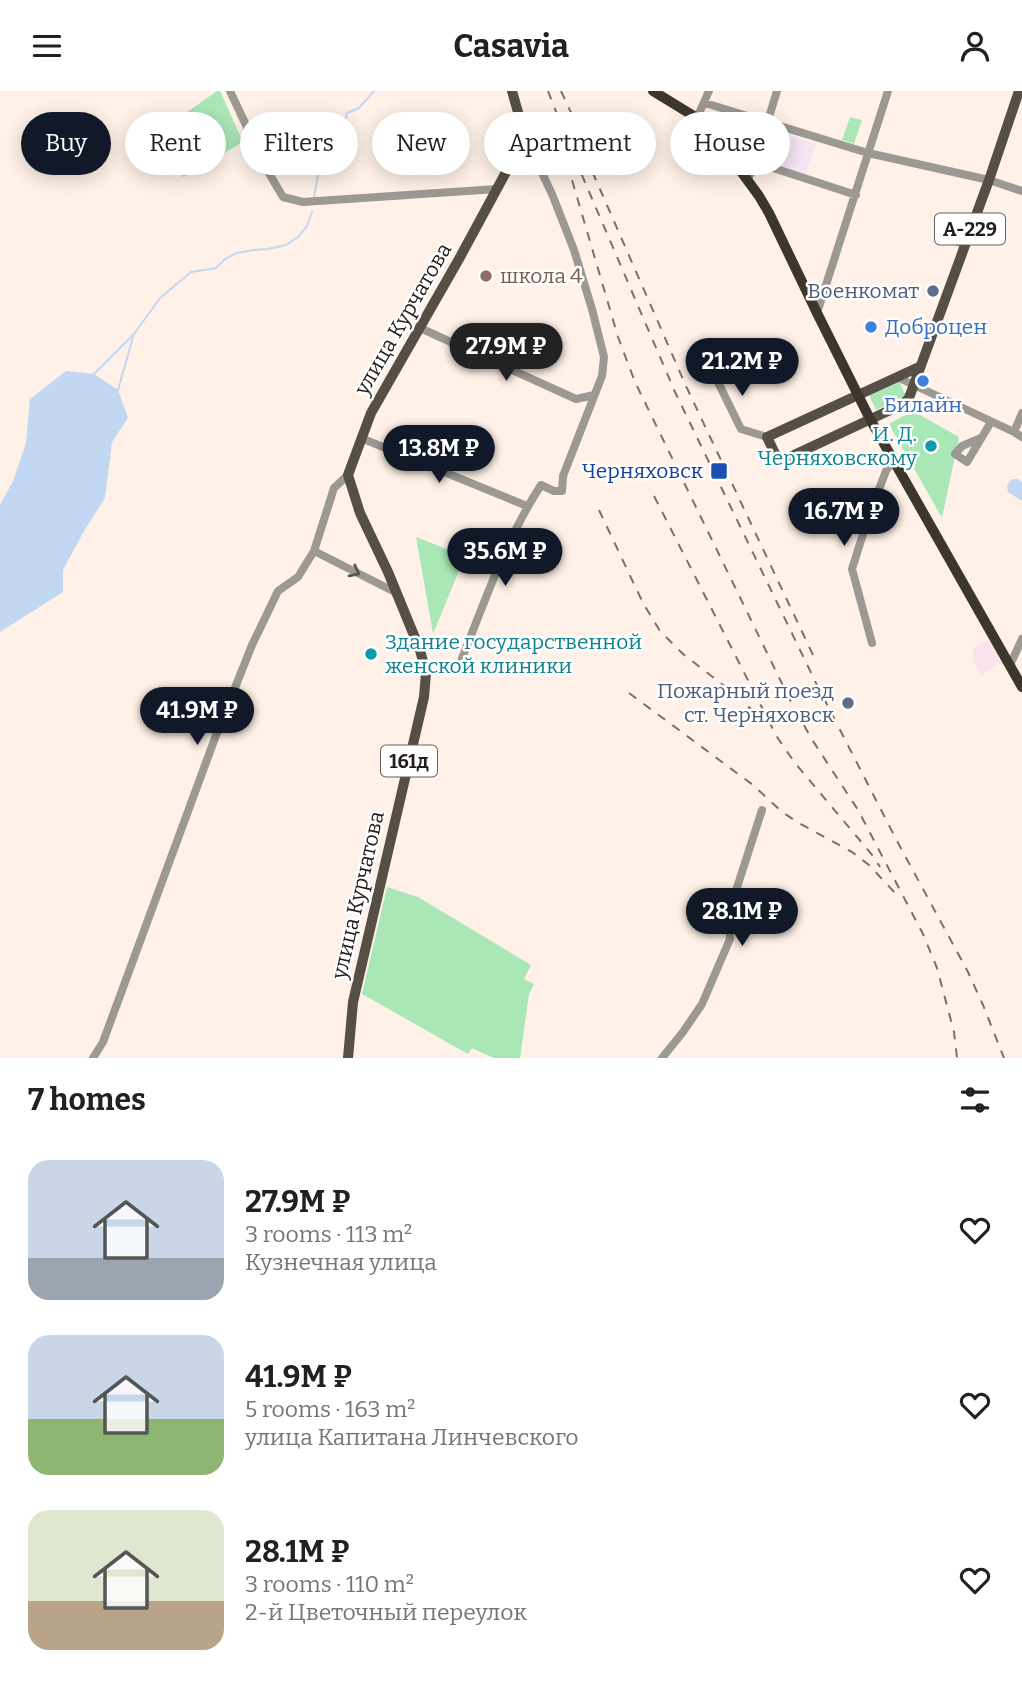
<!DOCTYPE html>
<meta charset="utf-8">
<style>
:root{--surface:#fff;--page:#f6f6f6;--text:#202124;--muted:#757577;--accent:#111827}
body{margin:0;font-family:Bitter,serif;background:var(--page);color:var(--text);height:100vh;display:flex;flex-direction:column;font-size:26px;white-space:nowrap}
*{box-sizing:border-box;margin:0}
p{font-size:23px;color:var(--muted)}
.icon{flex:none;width:38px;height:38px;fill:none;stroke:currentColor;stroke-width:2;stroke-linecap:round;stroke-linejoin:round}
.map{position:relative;height:967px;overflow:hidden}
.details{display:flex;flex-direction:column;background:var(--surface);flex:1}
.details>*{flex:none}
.hud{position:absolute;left:21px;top:21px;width:980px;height:63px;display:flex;gap:14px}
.price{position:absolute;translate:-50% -60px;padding:0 16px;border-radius:24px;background:var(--accent);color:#fff;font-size:23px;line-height:46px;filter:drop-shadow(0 2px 4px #0008)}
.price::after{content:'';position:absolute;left:50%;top:42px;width:21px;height:16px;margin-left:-10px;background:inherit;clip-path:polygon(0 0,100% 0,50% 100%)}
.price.active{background:#222;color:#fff}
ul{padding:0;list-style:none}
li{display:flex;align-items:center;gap:21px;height:175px;padding:0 28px}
li span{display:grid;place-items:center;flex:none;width:196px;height:140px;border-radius:21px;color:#555}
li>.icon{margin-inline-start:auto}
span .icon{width:84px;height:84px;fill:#fffc;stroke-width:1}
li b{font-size:30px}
h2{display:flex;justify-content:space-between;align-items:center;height:84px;padding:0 28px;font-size:30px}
.chip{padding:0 24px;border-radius:32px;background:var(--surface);box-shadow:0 4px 18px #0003;font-size:24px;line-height:63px}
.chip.active{background:var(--accent);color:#fff}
header{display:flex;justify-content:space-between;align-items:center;height:91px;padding:0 28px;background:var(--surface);font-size:32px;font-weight:700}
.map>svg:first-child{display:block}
.commercial{fill:#fbe2ed}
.education{fill:#f6e3f4}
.green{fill:#aae7b6}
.water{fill:#c2d7f2}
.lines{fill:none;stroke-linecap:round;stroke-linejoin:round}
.stream{stroke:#c2d7f2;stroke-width:2}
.minor{stroke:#9c9993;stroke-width:8}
.major{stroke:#554f46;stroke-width:10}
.highway{stroke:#3d362c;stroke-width:10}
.rail{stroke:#7a716b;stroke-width:2;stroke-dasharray:9 9;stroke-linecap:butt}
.oneway{stroke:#585450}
.education-dot{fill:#8d6e63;stroke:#fff;stroke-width:2.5}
.service-dot{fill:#5c6f8a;stroke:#fff;stroke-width:2.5}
.shop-dot{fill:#3f7fe0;stroke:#fff;stroke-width:2.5}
.culture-dot{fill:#0f9aa8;stroke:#fff;stroke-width:2.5}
.transit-dot{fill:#1a4fb4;stroke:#fff;stroke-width:2.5}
.labels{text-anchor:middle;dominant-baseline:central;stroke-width:5;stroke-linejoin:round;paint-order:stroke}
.shield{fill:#fff;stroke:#64605e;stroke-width:2}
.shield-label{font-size:19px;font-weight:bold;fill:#211c19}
.education-label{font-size:21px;fill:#785e54;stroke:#fff;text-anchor:start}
.service-label{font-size:21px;fill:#4e5e75;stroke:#fff;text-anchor:end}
.street-label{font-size:21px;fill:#211c19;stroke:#fff}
.shop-label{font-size:21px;fill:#366cbe;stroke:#fff;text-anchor:start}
.culture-label{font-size:21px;fill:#0d838f;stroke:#fff;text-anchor:end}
.transit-label{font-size:21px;fill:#164399;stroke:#fff;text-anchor:end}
</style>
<header><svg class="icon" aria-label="menu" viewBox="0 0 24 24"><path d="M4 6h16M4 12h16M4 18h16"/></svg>Casavia<svg class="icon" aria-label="person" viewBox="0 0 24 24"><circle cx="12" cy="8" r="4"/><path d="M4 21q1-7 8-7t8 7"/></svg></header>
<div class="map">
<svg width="1022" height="967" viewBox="0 0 1022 967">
<rect width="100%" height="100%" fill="#fff1e7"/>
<path class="commercial" d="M988,549L1001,572L981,584L973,569V557Z"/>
<path class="education" d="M774,40L816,53L806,84L764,72Z"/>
<path class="green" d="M217,0H220L243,51L183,86L156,43Z
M714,22L759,38L749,72L742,70L714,30L712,25Z
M850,26L862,29L854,53L842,49Z
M899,290L906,305L876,319L869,304Z
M913,320L959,346L942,427L889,333Z
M416,446L465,465L433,543Z
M387,796L418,806L531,874L524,888L534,893L529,903L520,967H494L472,957L468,963L362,903Z"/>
<path class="water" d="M66,280L94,283L118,299L128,327L112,351L105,407L84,440L63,479V501L0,541V414L13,390L26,352L30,308Z
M1012,388H1017L1022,391V410L1008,401L1007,394Z"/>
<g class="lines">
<path class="stream" d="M314,106L318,84L317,74L320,66L342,40L347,22L359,17L374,0
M94,283L134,243L160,207L191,181L216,177L225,168L237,162L253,159L268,158L286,154L299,145L307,135L312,121
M118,299L133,246"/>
<path class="minor" d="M230,0L267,79L283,106L303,111L497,98
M705,12L868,62L989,89L1022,100
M697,27L709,0
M755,71L856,104
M747,88L750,84L755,71L777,0
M943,147L965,153
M817,222L888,0
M420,237L576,308L594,304
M711,277L741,338L767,346
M897,286L1014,341L1022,346
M1014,341L1022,322
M361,347L527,415
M981,347L962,355L955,363L967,371L991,331
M314,460L397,502
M872,552L852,478L869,424L886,380L893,370
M461,570C485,510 506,448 541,394L554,400H562L563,385L602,285L604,266L592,218L574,159L552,103L525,46
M1010,574L1022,548
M93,967L103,951L215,647L252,554L278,500L298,486L314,460L334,397L348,384
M662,967L683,941L702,913L730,848L729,829L732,812L762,719"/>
<path class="major" d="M919,276L767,346L779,371L903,313L909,307L989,89L1019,0
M348,967L353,911L424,606L426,582L420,559L388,481L360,422L348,384L371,322L459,168L525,46L512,0"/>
<path class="highway" d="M653,0L697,27L710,38L759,105L769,122L817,222L870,328L1022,596"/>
<path class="rail" d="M548,0L569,54L675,301L816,592L897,750L968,881L983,914L1004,967
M561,0L586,54
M578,48L686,295L813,564
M567,72L618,246L635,291L790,609L811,647L858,719L923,843L937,877L954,941L957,967
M654,405L777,646L795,672L873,765L880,776
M599,419L643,512L660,540L683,563L741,608L763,631
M629,602L753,694L781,720L797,731L852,761L869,774L896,803"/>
</g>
<defs><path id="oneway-chevron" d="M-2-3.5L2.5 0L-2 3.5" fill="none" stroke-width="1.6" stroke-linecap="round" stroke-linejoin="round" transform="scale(1.75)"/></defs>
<use class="oneway" href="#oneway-chevron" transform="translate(355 481) rotate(27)"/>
<circle class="education-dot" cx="486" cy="185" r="7"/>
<g class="service-dot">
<circle cx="933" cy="200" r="7"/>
<circle cx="848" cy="612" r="7"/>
</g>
<g class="shop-dot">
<circle cx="871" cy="236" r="7"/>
<circle cx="923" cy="290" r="7"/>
</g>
<g class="culture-dot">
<circle cx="931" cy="355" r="7"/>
<circle cx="371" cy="563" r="7"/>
</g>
<rect class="transit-dot" x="710" y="371" width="18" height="18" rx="3.5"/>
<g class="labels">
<g class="shield">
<rect x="935" y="122.5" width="70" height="31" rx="5"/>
<rect x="381" y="654.5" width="56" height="31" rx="5"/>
</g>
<g class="shield-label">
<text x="970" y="138">А-229</text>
<text x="409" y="670">161д</text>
</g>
<g class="education-label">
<text x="500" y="185">школа 4</text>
</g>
<g class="service-label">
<text x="919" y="200">Военкомат</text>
<text x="834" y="600">Пожарный поезд<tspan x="834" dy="24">ст. Черняховск</tspan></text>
</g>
<g class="street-label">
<text transform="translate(403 228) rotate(-60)">улица Курчатова</text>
<text transform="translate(358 804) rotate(-77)">улица Курчатова</text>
</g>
<g class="shop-label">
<text x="885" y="236">Доброцен</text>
<text x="923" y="314" text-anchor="middle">Билайн</text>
</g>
<g class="culture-label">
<text x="917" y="343">И. Д.<tspan x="917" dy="24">Черняховскому</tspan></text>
<text x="385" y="551" text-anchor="start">Здание государственной<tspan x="385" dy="24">женской клиники</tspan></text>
</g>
<g class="transit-label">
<text x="703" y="380">Черняховск</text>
</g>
</g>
</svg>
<b class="price active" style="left:506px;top:292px">27.9M ₽</b>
<b class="price" style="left:742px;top:307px">21.2M ₽</b>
<b class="price" style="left:439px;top:394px">13.8M ₽</b>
<b class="price" style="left:844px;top:457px">16.7M ₽</b>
<b class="price" style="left:505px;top:497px">35.6M ₽</b>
<b class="price" style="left:197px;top:656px">41.9M ₽</b>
<b class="price" style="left:742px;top:857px">28.1M ₽</b>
<div class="hud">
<a class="chip active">Buy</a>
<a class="chip">Rent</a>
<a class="chip">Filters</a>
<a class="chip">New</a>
<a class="chip">Apartment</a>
<a class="chip">House</a>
</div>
</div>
<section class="details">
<h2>7 homes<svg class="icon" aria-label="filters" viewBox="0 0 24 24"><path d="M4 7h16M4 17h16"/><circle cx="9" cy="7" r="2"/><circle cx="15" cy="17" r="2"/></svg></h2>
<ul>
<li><span style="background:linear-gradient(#c9d6e8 70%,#9aa5b1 0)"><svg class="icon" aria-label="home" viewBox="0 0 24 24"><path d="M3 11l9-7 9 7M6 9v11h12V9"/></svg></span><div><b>27.9M ₽</b><p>3 rooms · 113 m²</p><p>Кузнечная улица</p></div><svg class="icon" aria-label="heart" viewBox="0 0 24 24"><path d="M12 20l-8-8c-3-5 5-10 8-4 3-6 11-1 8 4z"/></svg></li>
<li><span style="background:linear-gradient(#c9d6e8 60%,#8fb573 0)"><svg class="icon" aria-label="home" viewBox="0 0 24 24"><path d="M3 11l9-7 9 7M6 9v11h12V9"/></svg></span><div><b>41.9M ₽</b><p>5 rooms · 163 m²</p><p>улица Капитана Линчевского</p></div><svg class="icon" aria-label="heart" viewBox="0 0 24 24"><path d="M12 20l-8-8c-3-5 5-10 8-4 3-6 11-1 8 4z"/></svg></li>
<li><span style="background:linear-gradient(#dfe7d0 65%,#b9a48a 0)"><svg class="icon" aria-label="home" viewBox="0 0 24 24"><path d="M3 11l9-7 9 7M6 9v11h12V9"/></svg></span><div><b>28.1M ₽</b><p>3 rooms · 110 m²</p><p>2-й Цветочный переулок</p></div><svg class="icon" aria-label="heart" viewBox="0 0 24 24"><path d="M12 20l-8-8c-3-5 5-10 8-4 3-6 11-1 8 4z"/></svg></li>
</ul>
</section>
